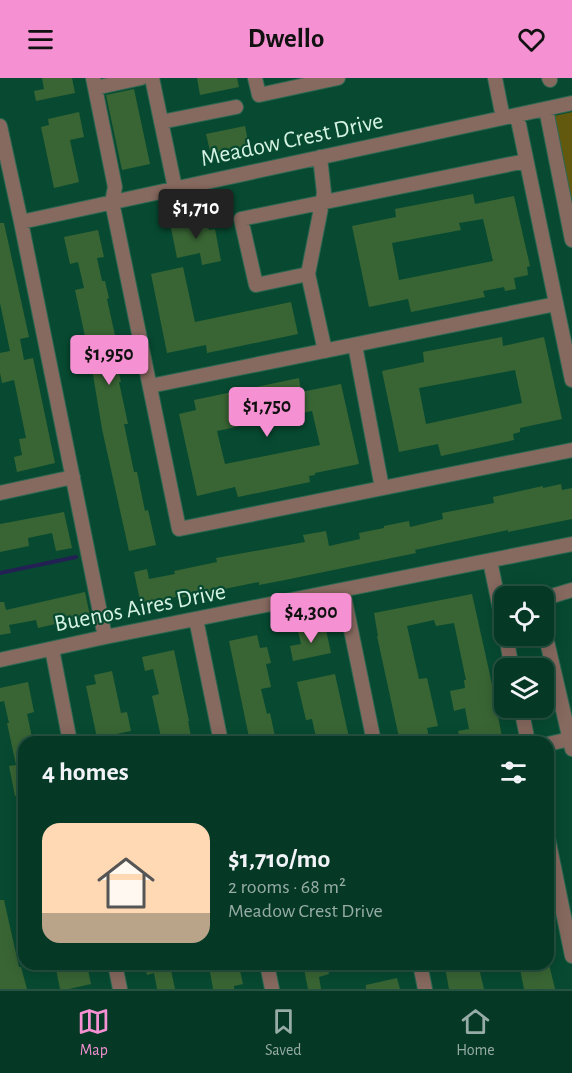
<!DOCTYPE html>
<meta charset="utf-8">
<style>
:root{--surface:#053825;--page:#0e3f2d;--text:#f1f3f6;--muted:#97aca7;--line:#265242;--accent:#f591d2}
body{margin:0;font-family:"Alegreya Sans",sans-serif;background:var(--page);color:var(--text);height:100vh;display:flex;flex-direction:column;font-size:22px;white-space:nowrap}
*{box-sizing:border-box;margin:0}
p{font-size:20px;color:var(--muted)}
.icon{flex:none;width:33px;height:33px;fill:none;stroke:currentColor;stroke-width:2;stroke-linecap:round;stroke-linejoin:round}
.map{position:relative;flex:1;overflow:hidden}
.sheet{position:absolute;left:18px;top:658px;width:536px;height:234px;display:flex;flex-direction:column;background:var(--surface);border-radius:18px;box-shadow:0 3px 15px #0003,0 0 0 2px var(--line)}
.sheet>*{flex:none}
.controls{position:absolute;left:494px;top:508px;display:grid;gap:12px}
.controls a{display:grid;place-items:center;width:60px;height:60px;border-radius:12px;background:var(--surface);box-shadow:0 3px 15px #0003,0 0 0 2px var(--line);font-size:30px}
.price{position:absolute;translate:-50% -51px;padding:0 14px;border-radius:6px;background:var(--accent);color:#111;font-size:20px;line-height:39px;filter:drop-shadow(0 2px 3px #0008)}
.price::after{content:'';position:absolute;left:50%;top:36px;width:18px;height:14px;margin-left:-9px;background:inherit;clip-path:polygon(0 0,100% 0,50% 100%)}
.price.selected{background:#222;color:#fff}
ul{padding:0;list-style:none}
li{display:flex;align-items:center;gap:18px;height:150px;padding:0 24px}
li+li{border-top:2px solid var(--line)}
li span{display:grid;place-items:center;flex:none;width:168px;height:120px;border-radius:18px;color:#555}
li>.icon{margin-inline-start:auto}
span .icon{width:72px;height:72px;fill:#fffc;stroke-width:1}
li b{font-size:26px}
h2{display:flex;justify-content:space-between;align-items:center;height:72px;padding:0 24px;font-size:26px}
header{display:flex;justify-content:space-between;align-items:center;height:78px;padding:0 24px;background:var(--accent);color:#111;font-size:27px;font-weight:600}
.tab-bar{display:flex;justify-content:space-around;align-items:center;height:84px;border-top:2px solid var(--line);background:var(--surface);font-size:16px;color:var(--muted)}
.tab-bar a{display:grid;justify-items:center;gap:3px}
.tab-bar .selected{color:var(--accent)}
.map>svg:first-child{display:block}
.green{fill:#63590e}
.lines{fill:none;stroke-linecap:round;stroke-linejoin:round}
.stream{stroke:#232053;stroke-width:4}
.building{fill:#396534;fill-rule:evenodd}
.minor-casing{stroke:#2c6851;stroke-width:16}
.minor{stroke:#86695f;stroke-width:14}
.labels{text-anchor:middle;dominant-baseline:central;stroke-width:4.5;stroke-linejoin:round;paint-order:stroke}
.street-label{font-size:24px;fill:#d5f3e3;stroke:#074a31}
</style>
<header><svg class="icon" aria-label="menu" viewBox="0 0 24 24"><path d="M4 6h16M4 12h16M4 18h16"/></svg>Dwello<svg class="icon" aria-label="heart" viewBox="0 0 24 24"><path d="M12 20l-8-8c-3-5 5-10 8-4 3-6 11-1 8 4z"/></svg></header>
<div class="map">
<svg width="572" height="911" viewBox="0 0 572 911">
<rect width="100%" height="100%" fill="#074a31"/>
<path class="green" d="M572,34V150L550,39Z"/>
<g class="lines">
<path class="stream" d="M0,495L76,479"/>
</g>
<path class="building" d="M42,0H72L75,15L36,23L34,13L44,11Z
M197,0H237L239,9L200,17Z
M134,11L150,86L122,92L106,17Z
M79,34L84,59L70,62L79,104L54,110L41,49L49,47L48,41Z
M245,48L249,69L211,77L206,56Z
M473,116L475,126L514,118L530,188L527,189L528,197L514,200L516,211L505,213L504,209L483,213L485,219L411,234L408,221L369,229L352,148L396,139L395,131ZM483,141L493,183L399,202L392,165L461,152L459,145Z
M206,138L209,152L215,151L221,183L202,187L200,175L177,180L170,145Z
M0,145H4L29,259L20,261L24,282L33,280L55,385L17,394L14,379L22,377L19,361L26,360L14,302L2,305L0,295V275L10,273L0,225Z
M98,152L104,179L97,180L102,203H105L109,220L107,221L116,262L112,263L121,304H119L128,346H124L134,394H137L145,433L148,432L156,467L129,473L102,351L92,291L75,212L84,210L78,184L70,186L64,159Z
M183,189L195,244L291,224L298,256L207,275L206,267L167,275L151,196Z
M502,259L503,268L544,259L562,341L520,350V354L513,356L514,362L441,378L438,366L399,374L382,293L424,284L423,274ZM515,292L522,325L426,346L419,310Z
M299,300L301,314L341,306L359,386L315,395V397L309,398L310,404L238,419L235,409L197,418L179,336L196,332L194,322ZM312,333L320,367L225,386L217,353Z
M561,406L562,412L572,410V441L508,454V452L415,472L416,475L285,502L259,507V504L180,520V518L141,527L134,494L147,491L149,501L175,496L174,493L217,484L216,480L305,464L303,457L326,453L329,468L360,461L359,455L384,450V448L409,443L410,449L443,441L442,435L494,425L493,419L543,408V410Z
M64,434L72,470L56,473L52,455L28,460L29,468L0,474V446Z
M85,514L90,538L38,550L36,542L9,547L11,555L0,557V524H4L6,532Z
M472,516L490,597L503,664H461L458,653L469,651L465,630L454,633L450,613L465,610L464,602H466L454,545L436,548L434,542L407,548L419,601L427,600L438,648L427,650L430,664H400L377,558H378L374,535Z
M325,547L331,575L293,583L290,568L301,566L298,553Z
M257,557L260,570L267,569L271,585L266,586L271,609L261,611L267,636L270,635L276,663L271,664H250L229,563Z
M174,572L189,643H188L192,664H162L152,618L159,616L153,591L145,593L142,579Z
M112,593L121,635L127,634L131,653L97,660L86,608L96,606L94,597Z
M335,596L350,664H317L312,641L306,642L297,604Z
M28,604L34,634L27,636L33,664H24V716L15,718L9,688L16,687L7,645H9L4,623L0,624V610Z
M0,822H4L19,889H21L27,911H0Z
M55,886H79V888L87,887L91,906L69,911H60Z
M144,886H175V891L171,892L175,911H157L154,895L147,897Z
M303,886H327L329,896L319,899L321,911H308Z
M463,886H478L484,911H449L445,890Z
M519,886H549L555,911H524Z
M239,888L243,906L234,908V911H213L210,894Z
M397,900L400,911H366V907Z"/>
<g class="lines">
<g class="minor-casing">
<path id="minor" d="M93,0L115,109L112,124L179,451L572,372
M152,0L175,110
M255,0L259,17L338,0
M495,0L503,40
M549,0L550,2
M95,10L141,0
M546,31L572,162
M517,37L572,302
M161,44L236,29
M0,48L21,144L105,559
M320,79L324,115L308,196L325,273
M21,144L572,25
M308,196L256,207L241,141L526,83
M355,267L382,410
M150,308L556,226
M0,415L73,399
M490,483L504,550
M343,513L374,664
M543,530L552,518L572,512
M196,541L221,664
M543,546L572,671
M506,558L512,591
M52,571L70,664
M0,582L105,559L572,466
M521,630L528,664
M548,666L570,661
M548,760L572,878
M115,886L120,911
M267,886L272,911
M420,886L425,911"/>
</g>
<use href="#minor" class="minor"/>
</g>
<g class="labels">
<g class="street-label">
<text transform="translate(292 62) rotate(-12)">Meadow Crest Drive</text>
<text transform="translate(140 530) rotate(-11)">Buenos Aires Drive</text>
</g>
</g>
</svg>
<div class="controls">
<a><svg class="icon" aria-label="locate" viewBox="0 0 24 24"><circle cx="12" cy="12" r="6"/><path d="M12 2v4M12 18v4M2 12h4M18 12h4"/></svg></a>
<a><svg class="icon" aria-label="layers" viewBox="0 0 24 24"><path d="M12 4l9 5-9 5-9-5zM3 14l9 5 9-5"/></svg></a>
</div>
<b class="price selected" style="left:196px;top:162px">$1,710</b>
<b class="price" style="left:109px;top:308px">$1,950</b>
<b class="price" style="left:267px;top:360px">$1,750</b>
<b class="price" style="left:311px;top:566px">$4,300</b>
<section class="sheet">
<h2>4 homes<svg class="icon" aria-label="filters" viewBox="0 0 24 24"><path d="M4 7h16M4 17h16"/><circle cx="9" cy="7" r="2"/><circle cx="15" cy="17" r="2"/></svg></h2>
<ul>
<li><span style="background:linear-gradient(#ffd9b3 75%,#b9a48a 0)"><svg class="icon" aria-label="home" viewBox="0 0 24 24"><path d="M3 11l9-7 9 7M6 9v11h12V9"/></svg></span><div><b>$1,710/mo</b><p>2 rooms · 68 m²</p><p>Meadow Crest Drive</p></div></li>
</ul>
</section>
</div>
<nav class="tab-bar">
<a class="selected"><svg class="icon" aria-label="map" viewBox="0 0 24 24"><path d="M3 6l6-2 6 2 6-2v14l-6 2-6-2-6 2zM9 4v14M15 6v14"/></svg>Map</a>
<a><svg class="icon" aria-label="saved" viewBox="0 0 24 24"><path d="M7 4h10v16l-5-4-5 4z"/></svg>Saved</a>
<a><svg class="icon" aria-label="home" viewBox="0 0 24 24"><path d="M3 11l9-7 9 7M6 9v11h12V9"/></svg>Home</a>
</nav>
